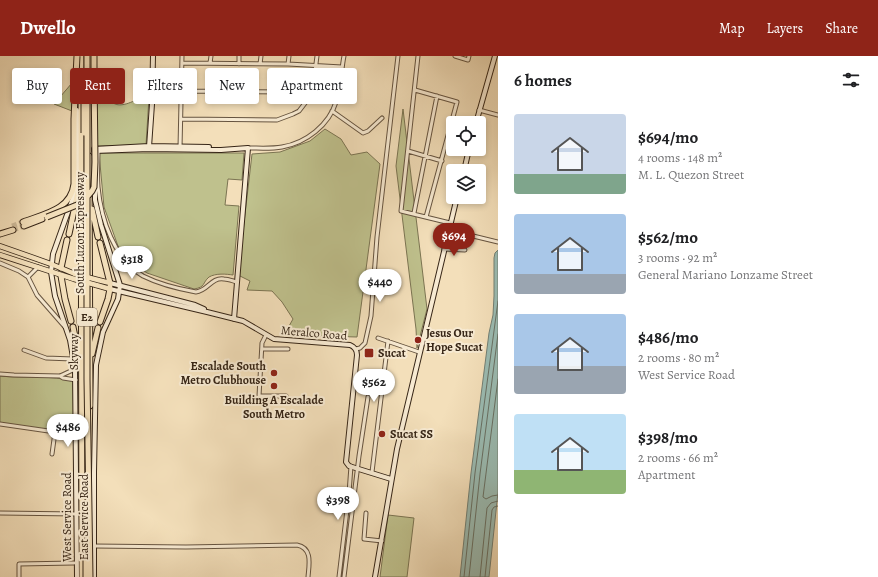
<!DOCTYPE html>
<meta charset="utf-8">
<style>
:root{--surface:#fff;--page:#f6f6f6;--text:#202124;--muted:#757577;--accent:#8f2418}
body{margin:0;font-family:Alegreya,serif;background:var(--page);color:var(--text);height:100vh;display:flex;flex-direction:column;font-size:15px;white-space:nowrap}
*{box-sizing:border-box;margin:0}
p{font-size:13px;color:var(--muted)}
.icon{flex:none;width:22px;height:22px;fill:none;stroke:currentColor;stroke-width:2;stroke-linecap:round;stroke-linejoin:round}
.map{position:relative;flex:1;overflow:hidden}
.drawer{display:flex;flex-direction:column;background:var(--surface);width:380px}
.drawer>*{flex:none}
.hud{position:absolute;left:12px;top:12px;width:380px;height:36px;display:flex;gap:8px}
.tools{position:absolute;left:446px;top:60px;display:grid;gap:8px}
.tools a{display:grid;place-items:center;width:40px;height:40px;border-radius:4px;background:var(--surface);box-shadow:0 2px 6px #0003;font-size:20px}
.price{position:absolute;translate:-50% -34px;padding:0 9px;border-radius:14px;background:#fff;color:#222;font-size:13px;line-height:26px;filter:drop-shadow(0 1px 2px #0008)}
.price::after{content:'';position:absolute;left:50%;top:24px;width:12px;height:9px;margin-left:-6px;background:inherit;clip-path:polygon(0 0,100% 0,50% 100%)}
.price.selected{background:var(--accent);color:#fff}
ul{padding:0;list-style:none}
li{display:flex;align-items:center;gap:12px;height:100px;padding:0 16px}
li span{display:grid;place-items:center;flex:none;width:112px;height:80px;border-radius:4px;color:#555}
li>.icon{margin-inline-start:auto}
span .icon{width:48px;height:48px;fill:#fffc;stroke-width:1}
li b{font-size:17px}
h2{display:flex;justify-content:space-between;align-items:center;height:48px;padding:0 16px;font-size:17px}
.pill{padding:0 14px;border-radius:4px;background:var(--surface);box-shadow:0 2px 6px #0003;font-size:14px;line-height:36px}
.pill.selected{background:var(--accent);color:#fff}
header{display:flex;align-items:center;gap:24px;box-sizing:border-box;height:56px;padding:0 20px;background:var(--accent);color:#fff}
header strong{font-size:19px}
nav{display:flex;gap:22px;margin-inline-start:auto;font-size:14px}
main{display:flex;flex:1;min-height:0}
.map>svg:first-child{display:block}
.green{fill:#bfc18d;stroke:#7b7452}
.water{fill:#9bbcb3;stroke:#738075}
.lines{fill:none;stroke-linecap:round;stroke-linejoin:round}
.shore{stroke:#697165;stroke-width:1}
.highway-tunnel{stroke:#cdba99;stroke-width:5;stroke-dasharray:5 2.5;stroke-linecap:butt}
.street-casing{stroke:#665440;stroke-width:5}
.secondary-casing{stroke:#372617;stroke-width:6}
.primary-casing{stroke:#372617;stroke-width:6}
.highway-casing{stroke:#372617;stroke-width:7}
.street{stroke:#f7ead2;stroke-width:3}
.secondary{stroke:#f7ead2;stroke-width:4}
.primary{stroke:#f3dfba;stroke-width:4.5}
.highway{stroke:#f3dfba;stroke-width:5}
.primary-bridge-casing{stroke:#372617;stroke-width:6;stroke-linecap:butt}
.highway-bridge-casing{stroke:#372617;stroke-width:7;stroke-linecap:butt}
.primary-bridge{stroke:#f3dfba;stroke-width:4.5}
.highway-bridge{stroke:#f3dfba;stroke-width:5}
.poi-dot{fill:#8f2418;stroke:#f7ead2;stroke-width:1.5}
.labels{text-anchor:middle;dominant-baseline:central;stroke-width:4;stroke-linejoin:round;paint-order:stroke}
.shield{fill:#f7ead2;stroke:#71614f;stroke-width:1}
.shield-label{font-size:11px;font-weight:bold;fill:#372617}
.street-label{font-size:12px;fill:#372617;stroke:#f7ead2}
.poi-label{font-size:12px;font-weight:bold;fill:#372617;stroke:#f7ead2;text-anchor:start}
</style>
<header>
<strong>Dwello</strong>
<nav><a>Map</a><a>Layers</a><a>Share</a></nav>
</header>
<main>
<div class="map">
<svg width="498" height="521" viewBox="0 0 498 521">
<rect width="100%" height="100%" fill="#f3dfba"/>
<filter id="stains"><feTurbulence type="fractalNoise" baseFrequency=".005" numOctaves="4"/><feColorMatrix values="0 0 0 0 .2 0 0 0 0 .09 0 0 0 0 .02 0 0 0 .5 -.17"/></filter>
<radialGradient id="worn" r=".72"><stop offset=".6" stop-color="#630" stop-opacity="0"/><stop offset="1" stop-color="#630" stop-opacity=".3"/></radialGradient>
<path class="green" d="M72,27V55L54,48Z
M143,41H149L146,89L96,90V46L111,45C119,54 133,45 143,41Z
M403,53L427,253L417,292L416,273L396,110Z
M325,73L341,83L351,99L367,96L380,108L357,281L284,279L293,263L282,246L272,235L247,234L250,225L238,219L252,98L280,96L310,85Z
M99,97H244L242,124L228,123L225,149L239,150L233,219C226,218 216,217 209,221C202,227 206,231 194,233L147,217L132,206L118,190L104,151Z
M0,320C25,323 51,318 75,326L74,378L0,367Z
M388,459L414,462L407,521H380Z"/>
<path class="water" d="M498,194V436L489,521H460L471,417L489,277L493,259L494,240V202L495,197Z"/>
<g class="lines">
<path class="shore" d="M498,323L483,441L486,443L492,440L498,439
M464,521L475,417L498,245
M469,521L480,418L498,278
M480,521L487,452L491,447L498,445
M485,521L492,454L494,451L498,450"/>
<path class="highway-tunnel" d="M12,170L23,166
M13,174L24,170"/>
<g class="street-casing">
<path id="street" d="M418,0L401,155L450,167
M455,0L468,4L469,0
M182,7L288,8L342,11
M210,7L211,0
M239,8V0
M260,8L261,0
M288,8L289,0
M415,34L457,46L426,161
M182,35L294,36L300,38L308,44
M479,54L498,59
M332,55L363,77L368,75L382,62
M181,63L277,64L293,58L299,55L312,38L317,0
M180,92L182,0
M248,92C259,92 271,93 282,91C306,87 329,69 336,46C341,31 341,15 344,0
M98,94C98,106 97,119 98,131C101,163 114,203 143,220C159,228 179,233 196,236C208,235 211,221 224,223C228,223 233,225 237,226
M408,95L442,105
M414,157L437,40
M448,177L467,181L469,179L498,186
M444,193L465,194
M0,207L19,215L28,221L37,239L65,271
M28,221L38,211
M266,279L262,287L259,340H286
M378,282L419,296
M262,293H288
M356,293L360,292L365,287L371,260L377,181L398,0
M24,294L46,302L73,303
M0,318L14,319L60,320L75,313
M60,320L63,322L76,324
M0,368L76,379
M52,398L55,376
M372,416L388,285
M0,457L77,458
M366,457L364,483L382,485
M94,490L186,491L297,489C313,492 309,509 308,521
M19,521V508L74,507
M339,521L349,437L351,410
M344,521L359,400L368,341"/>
</g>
<g class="secondary-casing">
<path id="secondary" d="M77,54V124L73,142L53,198L51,216L55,240L70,284L75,313L77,521
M476,67L495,0
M149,91L152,48L153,0
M94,93L149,90L209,91
M94,95L149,93L221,94L248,92L234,263
M464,115L469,93
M110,227L195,249L204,253
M110,233L207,256L243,265L274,283L350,289C355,291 357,294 357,299L346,406L349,410L391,423
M94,521V416L96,309L103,276L118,243L120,229L101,169L95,144V131
M375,521L397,393L457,141"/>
</g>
<g class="primary-casing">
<path id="primary" d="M0,190L51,208L75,218
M0,199L74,223
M96,229L110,233V227L98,224"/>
</g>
<g class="highway-casing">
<path id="highway" d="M81,0L82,521
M94,0V18
M89,100L90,350
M92,153L98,181
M23,166C44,158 71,154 74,128V63L76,20
M24,170L42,163
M0,178L13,174
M69,178L78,136
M100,187L110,227
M61,212L67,184
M61,220L65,243L71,265
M100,266L108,243L110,233
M73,271L79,300
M92,298L98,272"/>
</g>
<use href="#street" class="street"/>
<use href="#secondary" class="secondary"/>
<use href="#primary" class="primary"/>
<use href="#highway" class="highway"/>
<g class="primary-bridge-casing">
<path id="primary-bridge" d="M75,218L98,224
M74,223L96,229"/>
</g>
<g class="highway-bridge-casing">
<path id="highway-bridge" d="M87,0V323L90,521
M76,20L77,0
M84,20V77
M47,161L82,147L92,135L94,131L95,106L94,18
M86,503V521"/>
</g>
<use href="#primary-bridge" class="primary-bridge"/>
<use href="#highway-bridge" class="highway-bridge"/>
</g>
<g class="poi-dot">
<circle cx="418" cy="284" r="4"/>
<rect x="364" y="292" width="10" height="10" rx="2"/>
<circle cx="274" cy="317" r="4"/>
<circle cx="274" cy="330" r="4"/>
<circle cx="382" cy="378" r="4"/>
</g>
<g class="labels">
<rect class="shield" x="77" y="252" width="20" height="18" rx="3"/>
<g class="shield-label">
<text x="87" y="261">E2</text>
</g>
<g class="street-label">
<text transform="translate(80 177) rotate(-90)">South Luzon Expressway</text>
<text transform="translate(314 277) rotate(5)">Meralco Road</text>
<text transform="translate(74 296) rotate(-90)">Skyway</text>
<text transform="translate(67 461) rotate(-90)">West Service Road</text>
<text transform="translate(84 461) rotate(-90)">East Service Road</text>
</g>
<g class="poi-label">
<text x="426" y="277">Jesus Our<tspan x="426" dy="14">Hope Sucat</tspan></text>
<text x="378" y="297">Sucat</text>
<text x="266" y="310" text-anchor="end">Escalade South<tspan x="266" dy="14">Metro Clubhouse</tspan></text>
<text x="274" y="344" text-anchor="middle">Building A Escalade<tspan x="274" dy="14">South Metro</tspan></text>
<text x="390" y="378">Sucat SS</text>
</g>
</g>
<rect width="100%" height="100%" filter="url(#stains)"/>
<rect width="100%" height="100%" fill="url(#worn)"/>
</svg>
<div class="tools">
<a><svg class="icon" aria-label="locate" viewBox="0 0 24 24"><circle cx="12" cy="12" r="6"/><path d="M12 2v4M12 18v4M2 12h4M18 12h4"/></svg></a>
<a><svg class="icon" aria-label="layers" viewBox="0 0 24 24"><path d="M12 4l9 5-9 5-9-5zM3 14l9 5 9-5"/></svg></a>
</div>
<b class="price selected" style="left:454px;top:201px">$694</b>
<b class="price" style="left:132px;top:224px">$318</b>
<b class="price" style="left:380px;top:247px">$440</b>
<b class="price" style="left:374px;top:347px">$562</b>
<b class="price" style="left:68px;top:392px">$486</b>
<b class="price" style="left:338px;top:465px">$398</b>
<div class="hud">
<a class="pill">Buy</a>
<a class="pill selected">Rent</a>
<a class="pill">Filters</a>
<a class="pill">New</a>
<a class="pill">Apartment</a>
</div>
</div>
<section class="drawer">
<h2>6 homes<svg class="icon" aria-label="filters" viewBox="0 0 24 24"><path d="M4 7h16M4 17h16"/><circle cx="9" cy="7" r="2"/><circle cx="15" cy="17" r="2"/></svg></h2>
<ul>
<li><span style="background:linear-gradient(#c9d6e8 75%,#7fa58c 0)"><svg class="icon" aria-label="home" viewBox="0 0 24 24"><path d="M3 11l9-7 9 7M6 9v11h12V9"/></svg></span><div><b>$694/mo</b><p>4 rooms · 148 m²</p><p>M. L. Quezon Street</p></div></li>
<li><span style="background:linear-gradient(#a9c7e8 75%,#9aa5b1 0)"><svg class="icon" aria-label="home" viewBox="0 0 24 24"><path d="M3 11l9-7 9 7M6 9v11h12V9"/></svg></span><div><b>$562/mo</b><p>3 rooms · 92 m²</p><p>General Mariano Lonzame Street</p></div></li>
<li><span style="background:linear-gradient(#a9c7e8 65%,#9aa5b1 0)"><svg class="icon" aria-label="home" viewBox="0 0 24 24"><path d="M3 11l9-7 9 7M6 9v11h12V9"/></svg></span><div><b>$486/mo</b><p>2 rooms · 80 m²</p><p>West Service Road</p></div></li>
<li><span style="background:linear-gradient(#bfe0f5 70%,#8fb573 0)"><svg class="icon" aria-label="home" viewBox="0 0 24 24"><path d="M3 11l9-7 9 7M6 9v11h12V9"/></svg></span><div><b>$398/mo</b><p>2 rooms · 66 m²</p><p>Apartment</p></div></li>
</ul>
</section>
</main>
